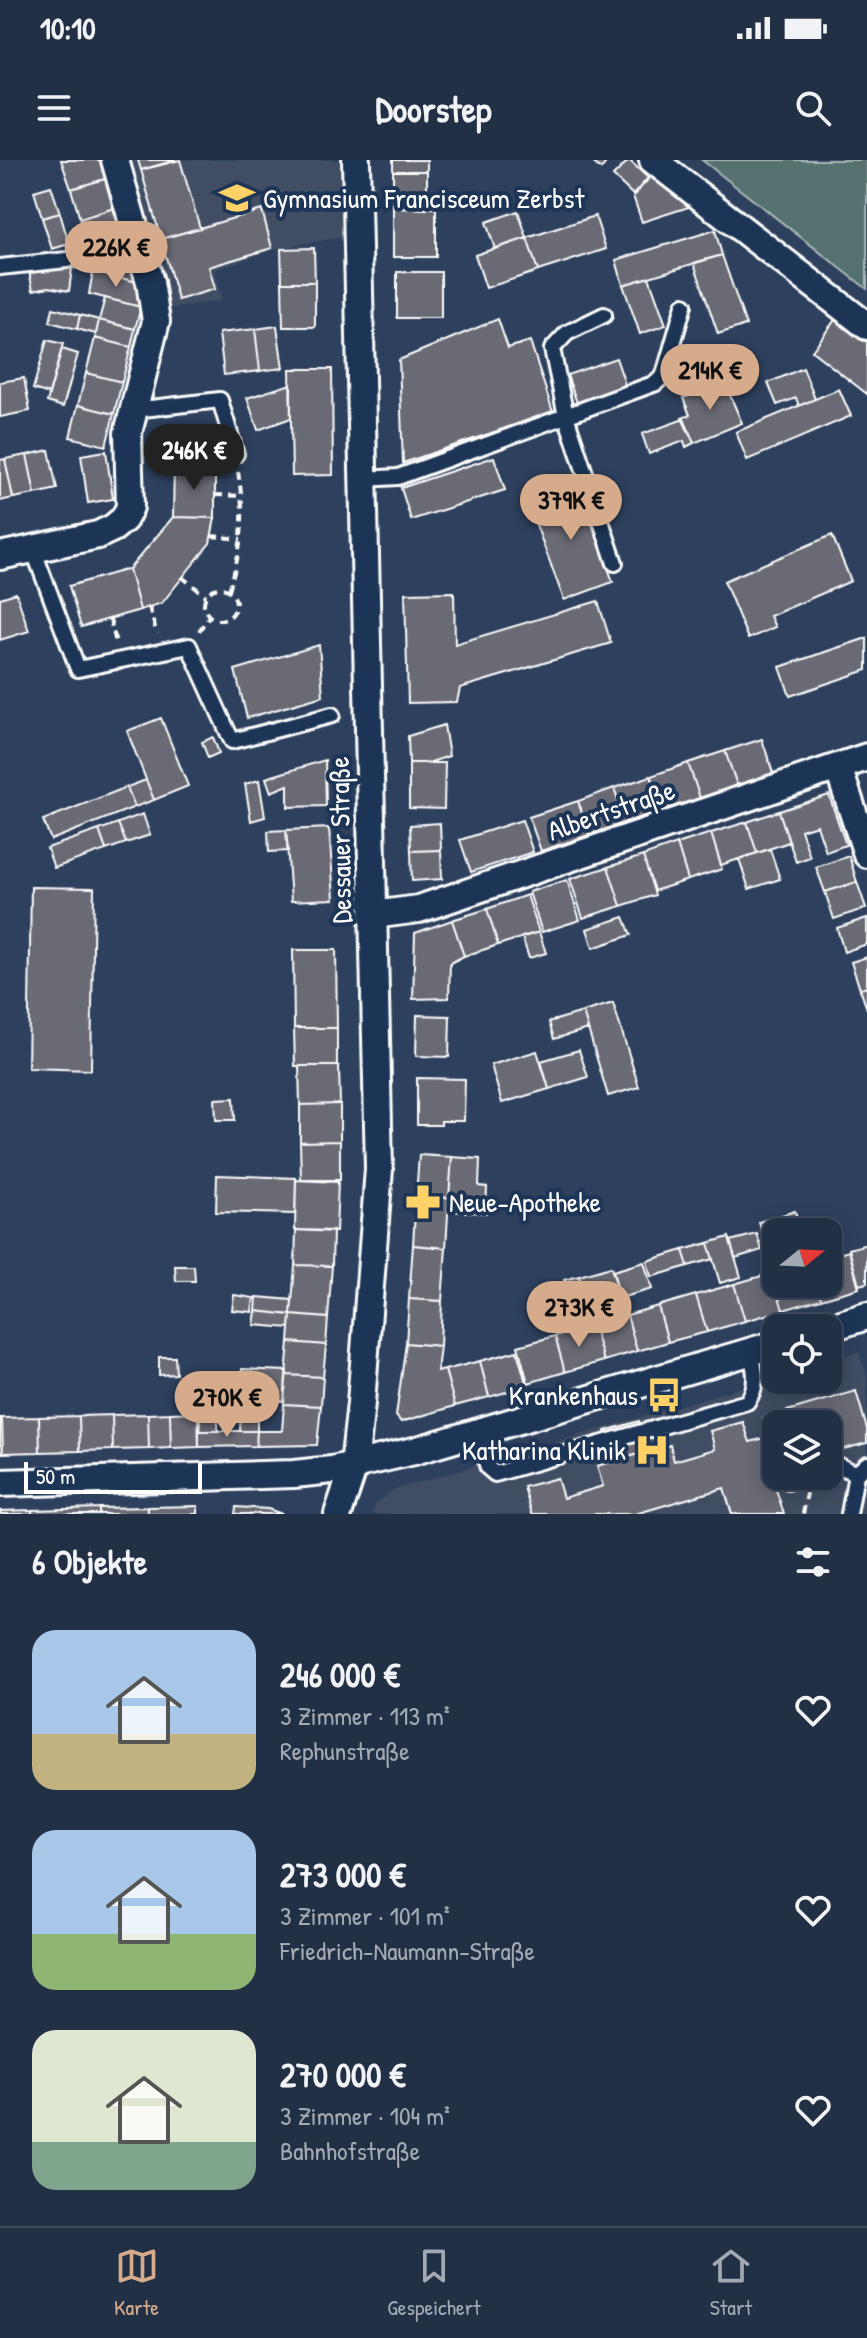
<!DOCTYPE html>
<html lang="de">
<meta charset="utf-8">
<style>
:root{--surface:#223046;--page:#2a384d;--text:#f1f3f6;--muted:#a2a9b3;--line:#3f4b5f;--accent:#d6ab8b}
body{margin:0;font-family:"Patrick Hand",sans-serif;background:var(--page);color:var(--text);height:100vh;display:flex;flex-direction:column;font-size:30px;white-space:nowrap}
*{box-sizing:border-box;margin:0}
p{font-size:26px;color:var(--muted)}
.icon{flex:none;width:44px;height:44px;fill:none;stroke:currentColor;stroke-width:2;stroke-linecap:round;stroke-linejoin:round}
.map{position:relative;height:1354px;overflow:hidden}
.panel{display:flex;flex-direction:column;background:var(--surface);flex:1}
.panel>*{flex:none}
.needle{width:52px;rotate:72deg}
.buttons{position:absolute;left:762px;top:1058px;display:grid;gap:16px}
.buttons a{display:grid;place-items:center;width:80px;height:80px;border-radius:16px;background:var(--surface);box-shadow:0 4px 20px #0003,0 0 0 2px var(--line);font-size:40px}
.scale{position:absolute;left:24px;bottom:20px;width:178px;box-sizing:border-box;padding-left:8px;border:4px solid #fff;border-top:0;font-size:22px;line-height:28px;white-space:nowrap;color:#fff;-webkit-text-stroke:6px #1d3557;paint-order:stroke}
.price{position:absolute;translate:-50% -68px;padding:0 18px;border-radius:28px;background:var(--accent);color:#111;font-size:26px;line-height:52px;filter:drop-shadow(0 2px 4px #0008)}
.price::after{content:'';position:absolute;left:50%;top:48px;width:24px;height:18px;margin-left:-12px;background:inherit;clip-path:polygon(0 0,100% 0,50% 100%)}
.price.active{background:#222;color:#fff}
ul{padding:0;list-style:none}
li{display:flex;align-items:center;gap:24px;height:200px;padding:0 32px}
li span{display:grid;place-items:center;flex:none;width:224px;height:160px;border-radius:24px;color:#555}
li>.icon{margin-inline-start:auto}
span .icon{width:96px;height:96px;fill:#fffc;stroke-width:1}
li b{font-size:34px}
h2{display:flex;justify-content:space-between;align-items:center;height:96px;padding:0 32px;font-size:34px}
.status{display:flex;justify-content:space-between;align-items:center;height:56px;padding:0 40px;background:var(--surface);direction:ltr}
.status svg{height:22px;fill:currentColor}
header{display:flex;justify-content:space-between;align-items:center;height:104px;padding:0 32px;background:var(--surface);font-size:36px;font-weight:700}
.dock{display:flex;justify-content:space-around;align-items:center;height:112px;border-top:2px solid var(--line);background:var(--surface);font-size:22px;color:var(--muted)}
.dock a{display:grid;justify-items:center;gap:4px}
.dock .active{color:var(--accent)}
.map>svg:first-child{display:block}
.built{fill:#404d64;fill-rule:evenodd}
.green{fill:#54716f;stroke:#aab8b7;stroke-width:2}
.building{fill:#6b6a74;stroke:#fff;stroke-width:2}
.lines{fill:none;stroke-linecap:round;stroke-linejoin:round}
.lane-casing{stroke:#fff;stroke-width:20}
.street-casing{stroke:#fff;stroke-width:32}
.path{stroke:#fff;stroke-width:4;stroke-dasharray:8 6;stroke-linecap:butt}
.lane{stroke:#1d3557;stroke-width:14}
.street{stroke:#1d3557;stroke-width:26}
.labels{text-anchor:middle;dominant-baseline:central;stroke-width:8;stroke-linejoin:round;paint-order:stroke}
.poi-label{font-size:28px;fill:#fff;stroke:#1d3557;text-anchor:start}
.street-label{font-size:28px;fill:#fff;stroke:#1d3557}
</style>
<div class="status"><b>10:10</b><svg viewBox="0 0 49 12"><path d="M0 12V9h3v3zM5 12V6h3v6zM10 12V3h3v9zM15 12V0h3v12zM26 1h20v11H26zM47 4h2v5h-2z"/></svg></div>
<header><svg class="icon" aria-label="menu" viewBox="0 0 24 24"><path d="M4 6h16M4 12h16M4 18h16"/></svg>Doorstep<svg class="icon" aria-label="search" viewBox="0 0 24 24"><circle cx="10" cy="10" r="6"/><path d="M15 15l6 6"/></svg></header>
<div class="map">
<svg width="867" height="1354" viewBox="0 0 867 1354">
<rect width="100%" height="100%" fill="#2d405d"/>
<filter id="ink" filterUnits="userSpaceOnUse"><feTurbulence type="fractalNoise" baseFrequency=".0125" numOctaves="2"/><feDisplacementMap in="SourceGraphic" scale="16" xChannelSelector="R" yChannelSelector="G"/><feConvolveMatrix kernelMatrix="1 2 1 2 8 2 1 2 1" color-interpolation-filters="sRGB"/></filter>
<g filter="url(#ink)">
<path class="built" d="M122,0H339L343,77L279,88L214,110L222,141L163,149Z
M859,1192L867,1215V1354H372L376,1343L393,1330L776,1217V1220H828V1201ZM776,1264H828V1316H776Z"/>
<path class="green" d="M702,0H867V129Z"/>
<path class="building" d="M61,0H103L108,18L71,29Z
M138,0H176L141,10Z
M180,0L200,68L161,79L141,10Z
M393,0H427V11H393Z
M590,0H608L601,9Z
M629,0L648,18L633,35L613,16Z
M393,11H427V49L393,48Z
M654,13L695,45L642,62L633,36Z
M108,18L117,47L80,59L71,29Z
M51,26L60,53L42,58L34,31Z
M117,47L127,77L90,89L80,59Z
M393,48H436V97H393Z
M262,50L272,88L209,107L215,129L178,140L161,79Z
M518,51L527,78L495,89L486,62Z
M60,53L69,84L52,89L42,58Z
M595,56L606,89L538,111L527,78Z
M715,70L722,95L623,125L616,100Z
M127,77L141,123L97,112L90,89Z
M527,78L538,111L486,128L475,95Z
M314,88L315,122H282L281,89Z
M722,95L746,165L718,174L694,103Z
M72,97L87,98L86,109L72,108Z
M53,107L72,108L69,131L49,127L33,130L29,111Z
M93,111L141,123V147L89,134Z
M397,112H441V158H397Z
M649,117L666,165L640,174L623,125Z
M282,122H315V167H283Z
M105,138L141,147L135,169L99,160Z
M53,148L80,155L77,169L50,162Z
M80,155L99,160L96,174L77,169Z
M837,157L867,181V234L812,191Z
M498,159L508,188L530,181L553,252L403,303L399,200Z
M99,160L135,169L131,187L95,178Z
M277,166L283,208L260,211L255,169Z
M255,169L260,211L224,215L219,173Z
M95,178L131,187L122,222L86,213Z
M47,180L63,184L49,234L33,229Z
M62,189L78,194L63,247L47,242Z
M616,198L626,227L577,243L567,215Z
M803,208L815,239L799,246L796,238L777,245L768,223Z
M290,209H332L333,315L292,316Z
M86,213L122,222L114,254L78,245Z
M24,218L30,251L0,257V222Z
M724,221L742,263L694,283L682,258L690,255L683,238Z
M291,224V258L258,270L247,238Z
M839,229L851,256L747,300L736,272Z
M78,245L114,254L106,286L70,277Z
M684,259L694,283L686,287L684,281L649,294L642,274Z
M49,290L57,329L35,334L27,295Z
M106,291L113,339L88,343L81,295Z
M27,295L35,334L13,338L5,299Z
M494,297L505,330L411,360L401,328Z
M5,299L13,338L0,341V300Z
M174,305L215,306V358L173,357Z
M578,325L613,422L564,440L528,343Z
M173,357L215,358L210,383L162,443L140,450L129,409Z
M832,375L851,421L770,456L775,467L748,479L724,421Z
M129,409L140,450L81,467L69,426Z
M454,432L455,484L598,441L611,483L460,528L457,542L408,543L405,433Z
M16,433L29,471L0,480V438Z
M867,478V510L790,536L780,507Z
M319,485L323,536L247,558L235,510Z
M161,558L188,626L154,640L127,571Z
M444,565L449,596L428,603H409L408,576Z
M213,577L219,593L208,598L202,582Z
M762,579L773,613L737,625L725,591Z
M725,591L737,625L700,638L688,603Z
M325,600L326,646L288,647V625L271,632L266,618Z
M409,603H445L444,649L409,648Z
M688,603L700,638L663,650L651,616Z
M651,616L663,650L626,662L614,628Z
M146,620L154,640L135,647L127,627Z
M259,620L265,657L251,661L245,624Z
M127,627L135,647L51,680L43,660Z
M614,628L626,662L589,675L578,641Z
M829,635L846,685L826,692L817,665L801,670L810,697L796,702L779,651Z
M578,641L589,675L541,691L529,657Z
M779,651L789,682L757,693L747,662Z
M143,654L150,675L126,683L118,663Z
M522,660L533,692L471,712L460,680Z
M747,662L757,693L721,705L711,673Z
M118,663L126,683L106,690L99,670Z
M440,663L441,690L411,691L410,665Z
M329,668L334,739L291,741L286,670Z
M99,670L106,690L54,708L47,688Z
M286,670L288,691L269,692L268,671Z
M711,673L722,709L688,720L677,684Z
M677,684L688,720L654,731L643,696Z
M770,689L780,719L749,729L739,699Z
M441,690L442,719L412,721L411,691Z
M643,696L655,735L621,746L608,707Z
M849,696L857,722L825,732L816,707Z
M608,707L621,746L583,758L570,719Z
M567,720L580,760L542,772L529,732Z
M857,722L866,748L834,759L825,732Z
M31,727L94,728L91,910L28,908Z
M527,735L539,772L498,785L487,749Z
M487,749L498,785L464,796L452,760Z
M624,757L631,775L593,788L587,769Z
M867,758V784L844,792L837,768Z
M452,760L464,796L450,803L449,838L413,839L415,773Z
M539,772L546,793L529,798L522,777Z
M293,790H336L337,868H294Z
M867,797V827L860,829L851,802Z
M867,827V849L860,829Z
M613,843L639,927L608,936L583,852Z
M583,852L588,869L554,879L549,862Z
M417,855L450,856L449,897L416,896Z
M294,868H337V906H295Z
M579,890L588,917L549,929L541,901Z
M537,891L549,929L502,943L491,905Z
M299,906H339L340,944L300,945Z
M417,918L465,919L464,961H441V965H417Z
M234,938L235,960H216L215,939Z
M340,944V981L300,982V945Z
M340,981V1020H301L300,982Z
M419,995L452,997L449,1038L416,1036Z
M452,997L480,999L479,1026L487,1027L486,1053L448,1051Z
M217,1015L296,1018L295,1054L216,1052Z
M296,1020L338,1022L336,1072L295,1070Z
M416,1036L449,1038L446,1088L413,1085Z
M795,1051L801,1072H776V1085L766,1088L759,1062Z
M296,1070L333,1071L332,1106L295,1105Z
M757,1074L762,1090L735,1098L730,1081Z
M729,1077L741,1117L720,1123L708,1083Z
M708,1083L713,1099L688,1106L683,1090Z
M867,1084V1123L859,1125L849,1089Z
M413,1085L446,1088L442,1141L409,1139Z
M683,1090L688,1106L651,1117L647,1101Z
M849,1091L859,1128L821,1139L817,1124H828V1097Z
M644,1102L652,1129L620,1138L613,1111Z
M295,1105L332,1106L328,1158L291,1155Z
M175,1106H194L195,1121H176Z
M611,1107L621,1141L590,1151L579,1116Z
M776,1112V1124H817L821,1139L783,1150L772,1113Z
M772,1113L783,1150L745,1161L734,1124Z
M579,1116L593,1165L578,1169L564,1120Z
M734,1124L745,1161L707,1172L696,1135Z
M234,1135L254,1138L252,1152L232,1150Z
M696,1135L707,1172L668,1182L658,1146Z
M257,1137L292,1140L291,1155L256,1151Z
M409,1139L442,1141L440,1186L406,1183Z
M658,1146L668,1182L637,1191L627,1155Z
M256,1151L291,1155L290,1168L254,1165Z
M291,1155L328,1158L326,1185L289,1182Z
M627,1155L637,1191L604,1201L593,1165Z
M593,1165L604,1201L565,1212L555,1176Z
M555,1176L565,1212L528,1223L518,1186Z
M289,1182L326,1185L323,1217L286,1215Z
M406,1183L440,1186L437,1212L445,1210L455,1246L401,1262L396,1256Z
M517,1191L527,1226L489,1237L480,1201Z
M159,1197H175L176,1214L159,1215Z
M480,1201L489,1237L455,1246L445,1210Z
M242,1209L287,1211L284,1241L241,1239Z
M286,1215L323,1217L321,1246L284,1244Z
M856,1231L867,1269V1283L828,1293V1264H776V1313L771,1314L784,1354H732L724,1328L635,1354H532L524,1327L557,1318L563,1338L603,1326L597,1306L670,1285L674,1301L715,1289L710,1271L743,1262L750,1282L768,1277L763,1258Z
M199,1234H218V1271H200Z
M241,1239L257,1240V1271H240Z
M284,1244L321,1246L317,1285L256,1286L257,1271H282Z
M198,1252L199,1287L171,1288L170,1253Z
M170,1253L171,1288L149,1289L148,1254Z
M148,1254L149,1289L113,1290L112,1255Z
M112,1255L113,1290L80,1291L79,1256Z
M79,1256L80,1291L40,1292L39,1257Z
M39,1257L40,1292L3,1293L2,1258Z
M0,1258H2L3,1293H0Z
M639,1261L649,1291L614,1301L605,1271Z
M199,1271H257L256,1286L199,1287Z
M198,1346V1354H148V1347Z
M148,1347V1354H99V1348Z
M236,1347L268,1349L282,1354H235Z
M99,1348V1354H32V1350Z
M32,1350V1354H0V1351Z"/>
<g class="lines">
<g class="lane-casing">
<path id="lane" d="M0,107L67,100
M604,155L567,173L552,189L566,256L615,403
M134,250L220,240L236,294
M364,319L398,317L656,223L664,215L684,145
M33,389L78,509L189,486L232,581L332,555
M477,1272L488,1308L495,1314L747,1242C759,1226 755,1210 751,1191
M828,1309L840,1306L856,1314
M788,1322L807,1316
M849,1354L856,1314L867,1304"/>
</g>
<g class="street-casing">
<path id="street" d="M653,0L867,166
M0,396L98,375L113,368L124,359L130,347L128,273L156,161L150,122L115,0
M838,607L867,694
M373,755L419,749L867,597
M828,1168L867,1156
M0,1323L294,1314L332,1310L414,1291L776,1184
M338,1354L354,1306L361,1243L379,1009L356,0"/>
</g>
<path class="path" d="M215,335L242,336
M211,376L241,379
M182,417L206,436
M204 444a16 16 0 1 1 32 0a16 16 0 1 1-32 0Z
M229,430C242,386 246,358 238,312
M149,447L157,474
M110,459L116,483
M199,471L209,456
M803,1354L807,1333"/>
<use href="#lane" class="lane"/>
<use href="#street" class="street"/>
</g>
</g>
<defs>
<g id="school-bare" transform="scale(2.76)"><path d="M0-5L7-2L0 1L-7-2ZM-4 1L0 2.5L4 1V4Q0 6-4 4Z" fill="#ffd166" stroke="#1d3557" stroke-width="2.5" paint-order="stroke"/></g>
<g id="pharmacy-bare" transform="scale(2.76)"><path d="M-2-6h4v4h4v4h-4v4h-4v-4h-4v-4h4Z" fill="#ffd166" stroke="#1d3557" stroke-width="2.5" paint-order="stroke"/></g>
<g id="bus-bare" transform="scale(2.76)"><path d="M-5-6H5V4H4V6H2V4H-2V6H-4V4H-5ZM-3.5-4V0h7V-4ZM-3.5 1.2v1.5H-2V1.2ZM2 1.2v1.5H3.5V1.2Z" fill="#ffd166" stroke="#1d3557" stroke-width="2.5" paint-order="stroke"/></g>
<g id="hospital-bare" transform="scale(2.76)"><path d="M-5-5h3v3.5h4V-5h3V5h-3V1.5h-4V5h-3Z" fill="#ffd166" stroke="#1d3557" stroke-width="2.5" paint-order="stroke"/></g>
</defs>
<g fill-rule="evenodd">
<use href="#school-bare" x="237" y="38"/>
<use href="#pharmacy-bare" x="423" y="1042"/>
<use href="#bus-bare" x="664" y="1235"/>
<use href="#hospital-bare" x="652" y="1290"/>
</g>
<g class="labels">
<g class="poi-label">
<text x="263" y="38">Gymnasium Francisceum Zerbst</text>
<text x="449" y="1042">Neue-Apotheke</text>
<text x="638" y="1235" text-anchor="end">Krankenhaus</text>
<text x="626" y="1290" text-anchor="end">Katharina Klinik</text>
</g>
<g class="street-label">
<text transform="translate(611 650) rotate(-19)">Albertstraße</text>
<text transform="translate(340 680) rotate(-91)">Dessauer Straße</text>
</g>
</g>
</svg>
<div class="buttons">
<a><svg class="needle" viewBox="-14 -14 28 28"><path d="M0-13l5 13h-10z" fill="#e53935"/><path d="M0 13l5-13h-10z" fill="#a2a9b3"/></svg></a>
<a><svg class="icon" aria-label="locate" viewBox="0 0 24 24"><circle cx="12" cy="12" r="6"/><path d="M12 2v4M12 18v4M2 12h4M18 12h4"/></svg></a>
<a><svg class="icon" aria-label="layers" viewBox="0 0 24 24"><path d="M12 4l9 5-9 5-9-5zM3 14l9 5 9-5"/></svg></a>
</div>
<div class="scale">50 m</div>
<b class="price" style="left:116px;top:129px">226K €</b>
<b class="price" style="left:710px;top:252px">214K €</b>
<b class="price active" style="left:194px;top:332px">246K €</b>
<b class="price" style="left:571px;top:382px">379K €</b>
<b class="price" style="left:579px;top:1189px">273K €</b>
<b class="price" style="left:227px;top:1279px">270K €</b>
</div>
<section class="panel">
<h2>6 Objekte<svg class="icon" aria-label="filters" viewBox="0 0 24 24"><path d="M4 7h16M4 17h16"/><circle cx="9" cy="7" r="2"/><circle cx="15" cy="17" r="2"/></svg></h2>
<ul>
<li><span style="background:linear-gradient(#a9c7e8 65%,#c2b280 0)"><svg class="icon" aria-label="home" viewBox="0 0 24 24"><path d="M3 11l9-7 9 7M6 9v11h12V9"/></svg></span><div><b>246 000 €</b><p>3 Zimmer · 113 m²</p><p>Rephunstraße</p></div><svg class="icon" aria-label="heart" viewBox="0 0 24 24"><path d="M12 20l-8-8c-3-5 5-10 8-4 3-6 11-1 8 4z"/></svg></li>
<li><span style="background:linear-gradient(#a9c7e8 65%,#8fb573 0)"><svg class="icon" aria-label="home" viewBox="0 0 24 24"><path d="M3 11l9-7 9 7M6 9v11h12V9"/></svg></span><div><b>273 000 €</b><p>3 Zimmer · 101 m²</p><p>Friedrich-Naumann-Straße</p></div><svg class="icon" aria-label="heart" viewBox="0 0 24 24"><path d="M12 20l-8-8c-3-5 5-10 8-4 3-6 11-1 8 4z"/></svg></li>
<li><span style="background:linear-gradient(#dfe7d0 70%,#7fa58c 0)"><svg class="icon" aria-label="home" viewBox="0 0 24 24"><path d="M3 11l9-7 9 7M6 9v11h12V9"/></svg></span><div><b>270 000 €</b><p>3 Zimmer · 104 m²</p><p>Bahnhofstraße</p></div><svg class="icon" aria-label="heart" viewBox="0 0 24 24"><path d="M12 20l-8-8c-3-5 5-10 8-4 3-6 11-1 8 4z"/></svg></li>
</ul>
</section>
<nav class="dock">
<a class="active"><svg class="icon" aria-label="map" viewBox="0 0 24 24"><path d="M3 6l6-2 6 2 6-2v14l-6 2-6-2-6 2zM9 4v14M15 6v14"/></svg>Karte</a>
<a><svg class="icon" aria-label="saved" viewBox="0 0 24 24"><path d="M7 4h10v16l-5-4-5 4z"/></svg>Gespeichert</a>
<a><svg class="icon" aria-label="home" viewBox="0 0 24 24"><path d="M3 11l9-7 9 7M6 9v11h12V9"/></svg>Start</a>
</nav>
